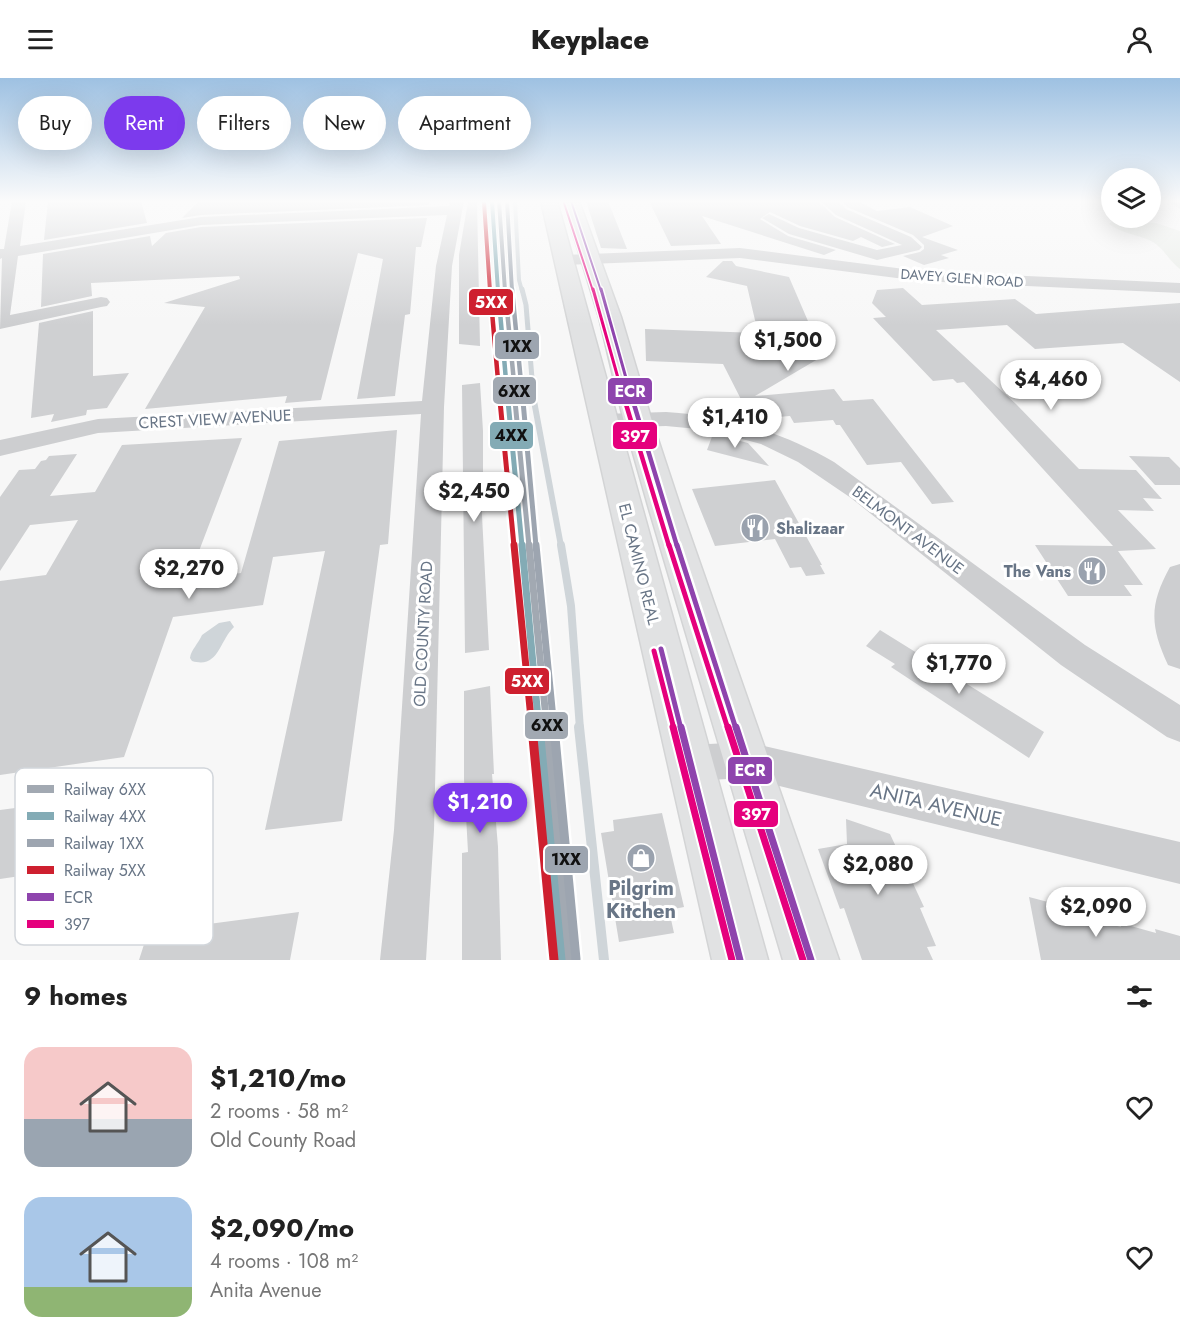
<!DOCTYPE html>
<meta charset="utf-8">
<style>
:root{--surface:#fff;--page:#f2f2f2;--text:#222;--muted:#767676;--accent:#7c3aed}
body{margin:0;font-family:Jost,sans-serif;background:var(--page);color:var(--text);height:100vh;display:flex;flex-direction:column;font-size:22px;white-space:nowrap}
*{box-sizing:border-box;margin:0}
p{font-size:20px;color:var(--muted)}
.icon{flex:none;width:33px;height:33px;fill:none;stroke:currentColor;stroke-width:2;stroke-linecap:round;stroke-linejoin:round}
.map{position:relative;height:882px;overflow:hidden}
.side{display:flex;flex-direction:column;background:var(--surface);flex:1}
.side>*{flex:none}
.top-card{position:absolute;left:18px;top:18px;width:600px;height:54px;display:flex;gap:12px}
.buttons{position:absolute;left:1101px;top:90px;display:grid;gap:12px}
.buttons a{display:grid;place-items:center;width:60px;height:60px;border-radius:50%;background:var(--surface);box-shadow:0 6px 24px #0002;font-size:30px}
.price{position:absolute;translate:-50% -51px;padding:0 14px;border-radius:21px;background:#fff;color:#222;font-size:20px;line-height:39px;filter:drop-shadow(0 2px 3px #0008)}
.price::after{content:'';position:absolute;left:50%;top:36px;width:18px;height:14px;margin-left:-9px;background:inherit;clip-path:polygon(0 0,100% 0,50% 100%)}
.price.on{background:var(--accent);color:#fff}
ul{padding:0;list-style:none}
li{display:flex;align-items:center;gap:18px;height:150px;padding:0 24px}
li span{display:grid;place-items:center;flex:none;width:168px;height:120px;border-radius:18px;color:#555}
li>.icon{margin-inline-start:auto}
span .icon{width:72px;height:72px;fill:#fffc;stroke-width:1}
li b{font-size:26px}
h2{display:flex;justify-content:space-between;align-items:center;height:72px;padding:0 24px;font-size:26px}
.chip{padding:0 21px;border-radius:27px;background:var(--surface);box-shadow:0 6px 24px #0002;font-size:21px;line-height:54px}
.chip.on{background:var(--accent);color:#fff}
header{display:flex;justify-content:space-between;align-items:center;height:78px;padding:0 24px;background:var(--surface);font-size:27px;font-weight:800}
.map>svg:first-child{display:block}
.green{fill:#e6eae5}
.water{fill:#cfd5d9}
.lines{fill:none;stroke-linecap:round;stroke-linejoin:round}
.stream-far4{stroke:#cfd5d9;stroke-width:4}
.stream-far3{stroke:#cfd5d9;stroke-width:5}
.stream-far2{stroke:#cfd5d9;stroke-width:6}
.stream-far1{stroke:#cfd5d9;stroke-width:8}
.stream{stroke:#cfd5d9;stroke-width:10}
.building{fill:#cfd0d2}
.major-casing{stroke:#d3d4d5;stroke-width:3}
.minor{fill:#cdced0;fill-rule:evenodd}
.major{fill:#e1e2e3;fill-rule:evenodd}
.bus-1-far4-casing{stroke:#fff;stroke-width:4.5}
.bus-1-far3-casing{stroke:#fff;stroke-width:6}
.bus-1-far2-casing{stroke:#fff;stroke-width:9}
.bus-1-far1-casing{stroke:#fff;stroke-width:10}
.bus-1-casing{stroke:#fff;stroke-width:11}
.bus-2-far4-casing{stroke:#fff;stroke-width:4.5}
.bus-2-far3-casing{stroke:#fff;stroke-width:6}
.bus-2-far2-casing{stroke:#fff;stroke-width:9}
.bus-2-far1-casing{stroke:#fff;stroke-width:10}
.bus-2-casing{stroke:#fff;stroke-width:11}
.bus-1-far4{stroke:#8e44ad;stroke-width:2}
.bus-1-far3{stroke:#8e44ad;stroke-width:3}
.bus-1-far2{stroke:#8e44ad;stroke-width:4.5}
.bus-1-far1{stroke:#8e44ad;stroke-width:5}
.bus-1{stroke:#8e44ad;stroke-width:7}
.bus-2-far4{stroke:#e5007d;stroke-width:2}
.bus-2-far3{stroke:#e5007d;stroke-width:3}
.bus-2-far2{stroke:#e5007d;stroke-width:4.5}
.bus-2-far1{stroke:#e5007d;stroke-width:5}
.bus-2{stroke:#e5007d;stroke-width:7}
.rail-1-far4-casing{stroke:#fff;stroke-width:6}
.rail-1-far3-casing{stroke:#fff;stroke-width:8}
.rail-1-far2-casing{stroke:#fff;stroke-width:10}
.rail-1-far1-casing{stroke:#fff;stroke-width:11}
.rail-1-casing{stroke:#fff;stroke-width:14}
.rail-2-far4-casing{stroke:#fff;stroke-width:6}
.rail-2-far3-casing{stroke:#fff;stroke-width:8}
.rail-2-far2-casing{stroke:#fff;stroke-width:10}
.rail-2-far1-casing{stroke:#fff;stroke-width:11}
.rail-2-casing{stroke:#fff;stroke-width:14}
.rail-3-far4-casing{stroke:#fff;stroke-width:6}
.rail-3-far3-casing{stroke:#fff;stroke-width:8}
.rail-3-far2-casing{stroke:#fff;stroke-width:10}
.rail-3-far1-casing{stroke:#fff;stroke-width:11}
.rail-3-casing{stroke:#fff;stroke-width:14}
.rail-4-far4-casing{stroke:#fff;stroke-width:6}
.rail-4-far3-casing{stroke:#fff;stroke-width:8}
.rail-4-far2-casing{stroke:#fff;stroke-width:10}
.rail-4-far1-casing{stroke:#fff;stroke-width:11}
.rail-4-casing{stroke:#fff;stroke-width:14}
.rail-1-far4{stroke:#a2a9b2;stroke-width:4}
.rail-1-far3{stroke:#a2a9b2;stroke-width:4.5}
.rail-1-far2{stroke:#a2a9b2;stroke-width:5}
.rail-1-far1{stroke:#a2a9b2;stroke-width:7}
.rail-1{stroke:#a2a9b2;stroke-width:9}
.rail-2-far4{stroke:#83abb5;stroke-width:4}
.rail-2-far3{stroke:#83abb5;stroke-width:4.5}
.rail-2-far2{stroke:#83abb5;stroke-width:5}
.rail-2-far1{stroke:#83abb5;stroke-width:7}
.rail-2{stroke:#83abb5;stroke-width:9}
.rail-3-far4{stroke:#9da5b0;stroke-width:4}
.rail-3-far3{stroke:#9da5b0;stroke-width:4.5}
.rail-3-far2{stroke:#9da5b0;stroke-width:5}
.rail-3-far1{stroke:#9da5b0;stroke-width:7}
.rail-3{stroke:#9da5b0;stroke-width:9}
.rail-4-far4{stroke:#ce202f;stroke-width:4}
.rail-4-far3{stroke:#ce202f;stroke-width:4.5}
.rail-4-far2{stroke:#ce202f;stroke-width:5}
.rail-4-far1{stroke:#ce202f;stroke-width:7}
.rail-4{stroke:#ce202f;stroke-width:9}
.labels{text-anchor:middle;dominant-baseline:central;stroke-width:6;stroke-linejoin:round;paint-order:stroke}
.far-street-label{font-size:14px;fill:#687586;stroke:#fff}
.street-label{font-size:16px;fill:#687586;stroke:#fff}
.poi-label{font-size:16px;font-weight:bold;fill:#687586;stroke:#fff;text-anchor:start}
.near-street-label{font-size:20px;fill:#687586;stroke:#fff}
.near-poi-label{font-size:20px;font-weight:bold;fill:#687586;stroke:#fff}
.key{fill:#fff;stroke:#d2d6db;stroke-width:1.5}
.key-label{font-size:16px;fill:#687586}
.line-badge{stroke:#fff;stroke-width:2}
.badge-label{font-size:16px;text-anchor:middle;font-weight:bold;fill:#fff}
.pale-badge-label{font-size:16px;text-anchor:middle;font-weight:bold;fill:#111}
</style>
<header><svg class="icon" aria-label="menu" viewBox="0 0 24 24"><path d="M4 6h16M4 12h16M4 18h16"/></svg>Keyplace<svg class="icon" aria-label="person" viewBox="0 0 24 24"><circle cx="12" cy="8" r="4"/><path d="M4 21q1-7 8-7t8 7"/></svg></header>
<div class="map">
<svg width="1180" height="882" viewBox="0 0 1180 882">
<rect width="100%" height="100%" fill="#f7f7f7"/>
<path class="green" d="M1113,143L1156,145L1180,153V191C1168,182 1163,168 1149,162C1135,156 1121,155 1109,146Z"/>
<path class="water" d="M230,543L234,549C219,563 219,591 192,583L190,580C191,572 198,566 202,557L219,545Z"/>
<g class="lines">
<path class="stream-far4" d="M515,123L519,202L522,213"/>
<path class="stream-far3" d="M522,211L526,227L534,325"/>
<path class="stream-far2" d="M534,323L561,468"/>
<path class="stream-far1" d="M561,467L571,528L580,651"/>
<path class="stream" d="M579,649L604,882"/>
</g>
<path class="building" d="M48,123H141L147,145L44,162Z
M199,123H430L429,127L201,137L182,140Z
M468,123H477L480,268L459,266V177Z
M586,123H608L627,171L601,170Z
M649,123H818L835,139L895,166L882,169L861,159L853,163L800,148L770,134L760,141L788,158L836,172L824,177L702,138L721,166L671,168Z
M842,123H858L877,133L910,129L953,148L922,159L958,172L941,177L949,180L924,187L903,178L920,174L924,171V167L913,157L847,129Z
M427,140L421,169H416L410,236L405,237L395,318L357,321L383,181L358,175L321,322L285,325L287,318L145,331L205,229L164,225L240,201L239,198L91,205L92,218L41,229L43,176L150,158L152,168L166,155L201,149Z
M723,183H732L736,188L789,199L823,278L755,318L834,311L843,323L873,321L954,424L932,426L901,384L867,387L840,347H836L833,342L794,345L790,338L751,341L723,286L646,283L645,251L758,255L747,208L706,199Z
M903,210L922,227L1015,221L1036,236L1180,225V304L1123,265L1035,271L1007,247L936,252L1016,326L1079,391L1136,392L1162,421L1143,420L1154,433L1118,432L1156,471L1118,473L1143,507H1124L1132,518H1068L1035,467L1113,468L964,304L957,305L953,301L933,303L873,240L886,239L872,225L877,212Z
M93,233V298L129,295L107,330L87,332L86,337L51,344L54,336L31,340L39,245Z
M480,305L483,353V399H480L489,572L465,575L462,307Z
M397,352L388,466L380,467L342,743L265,752L325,473L273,479L263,527L173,539L124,679L0,697V503L46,497L78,442L30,447L0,493V419L19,392L35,391L41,383L46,382L49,378L77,376L50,418L95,414L122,367L242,360L188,502L241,495L279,363Z
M713,356L748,365L769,388L707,372Z
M1129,378L1169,379L1180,390V407H1155Z
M775,402L822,487H820L825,496L806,498L801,489L790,490L775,461L715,468L692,411Z
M880,552L1044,654L1029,680L891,589L895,586L866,568Z
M490,608L494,696H492L498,769L501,882H462V775L468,774L464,701V613Z
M202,705L183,774L0,801V732Z
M662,735L684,829L669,832L674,855L619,864L601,755L614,753L613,742Z
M846,741L890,756L924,829L920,830L936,868L927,869L933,882H862L844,830L840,831L818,771L847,766Z
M1029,819L1067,829L1068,835L1121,849L1120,845L1156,855L1155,851L1180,858V882H1041Z
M299,834L290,882H139L148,854Z"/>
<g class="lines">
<g class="major-casing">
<path id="major" d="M541,123H557L768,882H712Z
M563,123H579L621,239L651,340L681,431L839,882H783L649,431L623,340L599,239Z"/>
</g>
<path class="minor" d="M12,123H26L20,168L201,139L449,128L450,123H464L452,188L444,329L434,752L426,882H380L394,752L421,336L98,355L0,378V362L98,341L422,323L436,188L447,137L201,147L18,178L10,237L101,219L107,220L110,224L107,228L101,229L0,251L2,180L0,181V171H4Z
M820,123H838L846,131L911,159L922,169L919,172L877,182L789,156L762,140L769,136L799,150L877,172L902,167L836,137Z
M1168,123H1180V131Z
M740,170L920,193L1180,205V215L920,203L740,180L564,187L556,182L564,177Z
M666,334C727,338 781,353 834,384L1085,567L1180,627V664L1167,659L1061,587L851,420L798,384L761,366L708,352L666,348L603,350L595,348L592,343L595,338L603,336Z
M1180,486V591L1168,587C1150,548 1149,527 1170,489Z
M747,664L1180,764V806L747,700L690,703L677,698L671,685L677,672L690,667Z"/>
<use href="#major" class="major"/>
<g class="bus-1-far4-casing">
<path id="bus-1-far4" d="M571,123L601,213"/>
</g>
<g class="bus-1-far3-casing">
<path id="bus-1-far3" d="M601,211L633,325"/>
</g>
<g class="bus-1-far2-casing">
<path id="bus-1-far2" d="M633,323L677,468"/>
</g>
<g class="bus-1-far1-casing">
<path id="bus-1-far1" d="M677,467L736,651
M661,571L681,651"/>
</g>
<g class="bus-1-casing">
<path id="bus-1" d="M681,649L740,882
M736,649L811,882"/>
</g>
<g class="bus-2-far4-casing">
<path id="bus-2-far4" d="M564,125L593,213"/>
</g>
<g class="bus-2-far3-casing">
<path id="bus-2-far3" d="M593,211L625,325"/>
</g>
<g class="bus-2-far2-casing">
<path id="bus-2-far2" d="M625,323L669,468"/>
</g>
<g class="bus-2-far1-casing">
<path id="bus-2-far1" d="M669,467L728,651
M654,573L674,651"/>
</g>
<g class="bus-2-casing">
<path id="bus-2" d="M673,649L732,882
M728,649L803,882"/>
</g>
<use href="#bus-1-far4" class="bus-1-far4"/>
<use href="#bus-1-far3" class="bus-1-far3"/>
<use href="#bus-1-far2" class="bus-1-far2"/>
<use href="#bus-1-far1" class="bus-1-far1"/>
<use href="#bus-1" class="bus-1"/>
<use href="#bus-2-far4" class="bus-2-far4"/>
<use href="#bus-2-far3" class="bus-2-far3"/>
<use href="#bus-2-far2" class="bus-2-far2"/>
<use href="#bus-2-far1" class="bus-2-far1"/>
<use href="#bus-2" class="bus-2"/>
<g class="rail-1-far4-casing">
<path id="rail-1-far4" d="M499,123L505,213"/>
</g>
<g class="rail-1-far3-casing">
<path id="rail-1-far3" d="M505,211L516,325"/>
</g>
<g class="rail-1-far2-casing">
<path id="rail-1-far2" d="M515,323L529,468"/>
</g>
<g class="rail-1-far1-casing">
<path id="rail-1-far1" d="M529,467L547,651"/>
</g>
<g class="rail-1-casing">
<path id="rail-1" d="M547,649L569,882"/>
</g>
<g class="rail-2-far4-casing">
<path id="rail-2-far4" d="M492,123L498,213"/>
</g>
<g class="rail-2-far3-casing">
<path id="rail-2-far3" d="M498,211L508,325"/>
</g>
<g class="rail-2-far2-casing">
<path id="rail-2-far2" d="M508,323L522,468"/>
</g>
<g class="rail-2-far1-casing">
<path id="rail-2-far1" d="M522,467L539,651"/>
</g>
<g class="rail-2-casing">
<path id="rail-2" d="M539,649L561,882"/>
</g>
<g class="rail-3-far4-casing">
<path id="rail-3-far4" d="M507,123L512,213"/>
</g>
<g class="rail-3-far3-casing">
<path id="rail-3-far3" d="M512,211L523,325"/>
</g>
<g class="rail-3-far2-casing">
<path id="rail-3-far2" d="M523,323L536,468"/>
</g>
<g class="rail-3-far1-casing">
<path id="rail-3-far1" d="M536,467L554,651"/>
</g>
<g class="rail-3-casing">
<path id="rail-3" d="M554,649L576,881"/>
</g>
<g class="rail-4-far4-casing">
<path id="rail-4-far4" d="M484,124L490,213"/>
</g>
<g class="rail-4-far3-casing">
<path id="rail-4-far3" d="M490,211L500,325"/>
</g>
<g class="rail-4-far2-casing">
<path id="rail-4-far2" d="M500,323L514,468"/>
</g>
<g class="rail-4-far1-casing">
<path id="rail-4-far1" d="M514,467L532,651"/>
</g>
<g class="rail-4-casing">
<path id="rail-4" d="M532,649L554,882"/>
</g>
<use href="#rail-1-far4" class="rail-1-far4"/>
<use href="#rail-1-far3" class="rail-1-far3"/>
<use href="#rail-1-far2" class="rail-1-far2"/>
<use href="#rail-1-far1" class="rail-1-far1"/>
<use href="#rail-1" class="rail-1"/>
<use href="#rail-2-far4" class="rail-2-far4"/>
<use href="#rail-2-far3" class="rail-2-far3"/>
<use href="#rail-2-far2" class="rail-2-far2"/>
<use href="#rail-2-far1" class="rail-2-far1"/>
<use href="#rail-2" class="rail-2"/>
<use href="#rail-3-far4" class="rail-3-far4"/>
<use href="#rail-3-far3" class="rail-3-far3"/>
<use href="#rail-3-far2" class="rail-3-far2"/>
<use href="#rail-3-far1" class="rail-3-far1"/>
<use href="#rail-3" class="rail-3"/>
<use href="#rail-4-far4" class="rail-4-far4"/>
<use href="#rail-4-far3" class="rail-4-far3"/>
<use href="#rail-4-far2" class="rail-4-far2"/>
<use href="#rail-4-far1" class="rail-4-far1"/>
<use href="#rail-4" class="rail-4"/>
</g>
<linearGradient id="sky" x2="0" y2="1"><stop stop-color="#9ec1e2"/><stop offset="0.5" stop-color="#fbfbfb"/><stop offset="1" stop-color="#fbfbfb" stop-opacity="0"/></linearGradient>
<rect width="1180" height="247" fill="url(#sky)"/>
<defs>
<g id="restaurant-disc" transform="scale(1.5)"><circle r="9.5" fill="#9aa2ae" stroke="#fff"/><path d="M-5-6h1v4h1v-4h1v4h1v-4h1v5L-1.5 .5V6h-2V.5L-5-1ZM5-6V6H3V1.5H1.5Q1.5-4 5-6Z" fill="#fff"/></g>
<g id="shop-disc" transform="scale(1.5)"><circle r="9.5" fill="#9aa2ae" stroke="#fff"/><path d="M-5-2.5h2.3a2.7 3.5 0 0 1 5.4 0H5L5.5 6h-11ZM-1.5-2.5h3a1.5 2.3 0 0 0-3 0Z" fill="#fff"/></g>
</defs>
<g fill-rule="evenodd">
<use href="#restaurant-disc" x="755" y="450"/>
<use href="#restaurant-disc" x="1092" y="493"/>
<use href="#shop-disc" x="641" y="780"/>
</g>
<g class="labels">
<g class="far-street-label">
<text transform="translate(962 200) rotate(4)">DAVEY GLEN ROAD</text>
</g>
<g class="street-label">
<text transform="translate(215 341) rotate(-3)">CREST VIEW AVENUE</text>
<text transform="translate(908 452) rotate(37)">BELMONT AVENUE</text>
<text transform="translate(639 486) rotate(76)">EL CAMINO REAL</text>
<text transform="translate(423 556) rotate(-87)">OLD COUNTY ROAD</text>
</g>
<g class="poi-label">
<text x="776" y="450">Shalizaar</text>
<text x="1071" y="493" text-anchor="end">The Vans</text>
</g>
<g class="near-street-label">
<text transform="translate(936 727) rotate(13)">ANITA AVENUE</text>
</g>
<g class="near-poi-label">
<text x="641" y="810">Pilgrim<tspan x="641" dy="23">Kitchen</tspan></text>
</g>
</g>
<rect x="15" y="690" width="198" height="177" rx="9" class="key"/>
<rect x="27" y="707" width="27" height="8" fill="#a2a9b2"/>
<rect x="27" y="734" width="27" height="8" fill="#83abb5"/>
<rect x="27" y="761" width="27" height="8" fill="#9da5b0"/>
<rect x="27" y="788" width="27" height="8" fill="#ce202f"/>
<rect x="27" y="815" width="27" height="8" fill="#8e44ad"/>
<rect x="27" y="842" width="27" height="8" fill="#e5007d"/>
<g class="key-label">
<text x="64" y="717">Railway 6XX</text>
<text x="64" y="744">Railway 4XX</text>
<text x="64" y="771">Railway 1XX</text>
<text x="64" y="798">Railway 5XX</text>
<text x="64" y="825">ECR</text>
<text x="64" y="852">397</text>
</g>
<g class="line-badge">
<rect x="468" y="210" width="46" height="28" rx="6" fill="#ce202f"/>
<rect x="494" y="253" width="46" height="29" rx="6" fill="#9da5b0"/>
<rect x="492" y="298" width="45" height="29" rx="6" fill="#a2a9b2"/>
<rect x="607" y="299" width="46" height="28" rx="6" fill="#8e44ad"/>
<rect x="489" y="343" width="45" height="29" rx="6" fill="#83abb5"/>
<rect x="612" y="343" width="46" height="29" rx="6" fill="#e5007d"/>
<rect x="504" y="589" width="46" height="28" rx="6" fill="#ce202f"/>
<rect x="524" y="633" width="45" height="29" rx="6" fill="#a2a9b2"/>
<rect x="727" y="678" width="46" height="29" rx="6" fill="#8e44ad"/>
<rect x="733" y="722" width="46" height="28" rx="6" fill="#e5007d"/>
<rect x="544" y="767" width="45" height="29" rx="6" fill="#9da5b0"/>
</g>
<g class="badge-label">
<text x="491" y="230">5XX</text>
<text x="630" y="319">ECR</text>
<text x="635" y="364">397</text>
<text x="527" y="609">5XX</text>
<text x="750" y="698">ECR</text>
<text x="756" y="742">397</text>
</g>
<g class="pale-badge-label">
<text x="517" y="274">1XX</text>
<text x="514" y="319">6XX</text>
<text x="511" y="363">4XX</text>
<text x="547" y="653">6XX</text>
<text x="566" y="787">1XX</text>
</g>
</svg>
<div class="buttons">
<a><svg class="icon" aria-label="layers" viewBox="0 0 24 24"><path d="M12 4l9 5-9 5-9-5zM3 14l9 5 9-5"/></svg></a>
</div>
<b class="price" style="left:788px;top:294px">$1,500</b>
<b class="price" style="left:1051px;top:333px">$4,460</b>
<b class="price" style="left:735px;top:371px">$1,410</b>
<b class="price" style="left:474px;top:445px">$2,450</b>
<b class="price" style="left:189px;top:522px">$2,270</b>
<b class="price" style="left:959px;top:617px">$1,770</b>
<b class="price on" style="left:480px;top:756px">$1,210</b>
<b class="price" style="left:878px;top:818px">$2,080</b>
<b class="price" style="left:1096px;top:860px">$2,090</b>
<div class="top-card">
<a class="chip">Buy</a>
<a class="chip on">Rent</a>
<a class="chip">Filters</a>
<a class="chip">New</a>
<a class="chip">Apartment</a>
</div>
</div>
<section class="side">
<h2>9 homes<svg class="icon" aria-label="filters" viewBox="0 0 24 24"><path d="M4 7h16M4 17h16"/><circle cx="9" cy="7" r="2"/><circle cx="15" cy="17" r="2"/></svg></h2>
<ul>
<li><span style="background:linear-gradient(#f6c9c9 60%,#9aa5b1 0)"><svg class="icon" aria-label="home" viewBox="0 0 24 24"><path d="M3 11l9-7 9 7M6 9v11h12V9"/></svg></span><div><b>$1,210/mo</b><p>2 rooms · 58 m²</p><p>Old County Road</p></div><svg class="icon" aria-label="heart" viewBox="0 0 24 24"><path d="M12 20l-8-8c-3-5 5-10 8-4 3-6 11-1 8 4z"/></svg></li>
<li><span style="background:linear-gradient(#a9c7e8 75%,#8fb573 0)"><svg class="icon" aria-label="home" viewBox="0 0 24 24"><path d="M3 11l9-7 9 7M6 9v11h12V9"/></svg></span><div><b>$2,090/mo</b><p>4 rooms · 108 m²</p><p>Anita Avenue</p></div><svg class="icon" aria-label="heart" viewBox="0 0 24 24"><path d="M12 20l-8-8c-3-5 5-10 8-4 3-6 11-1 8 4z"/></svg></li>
</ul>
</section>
